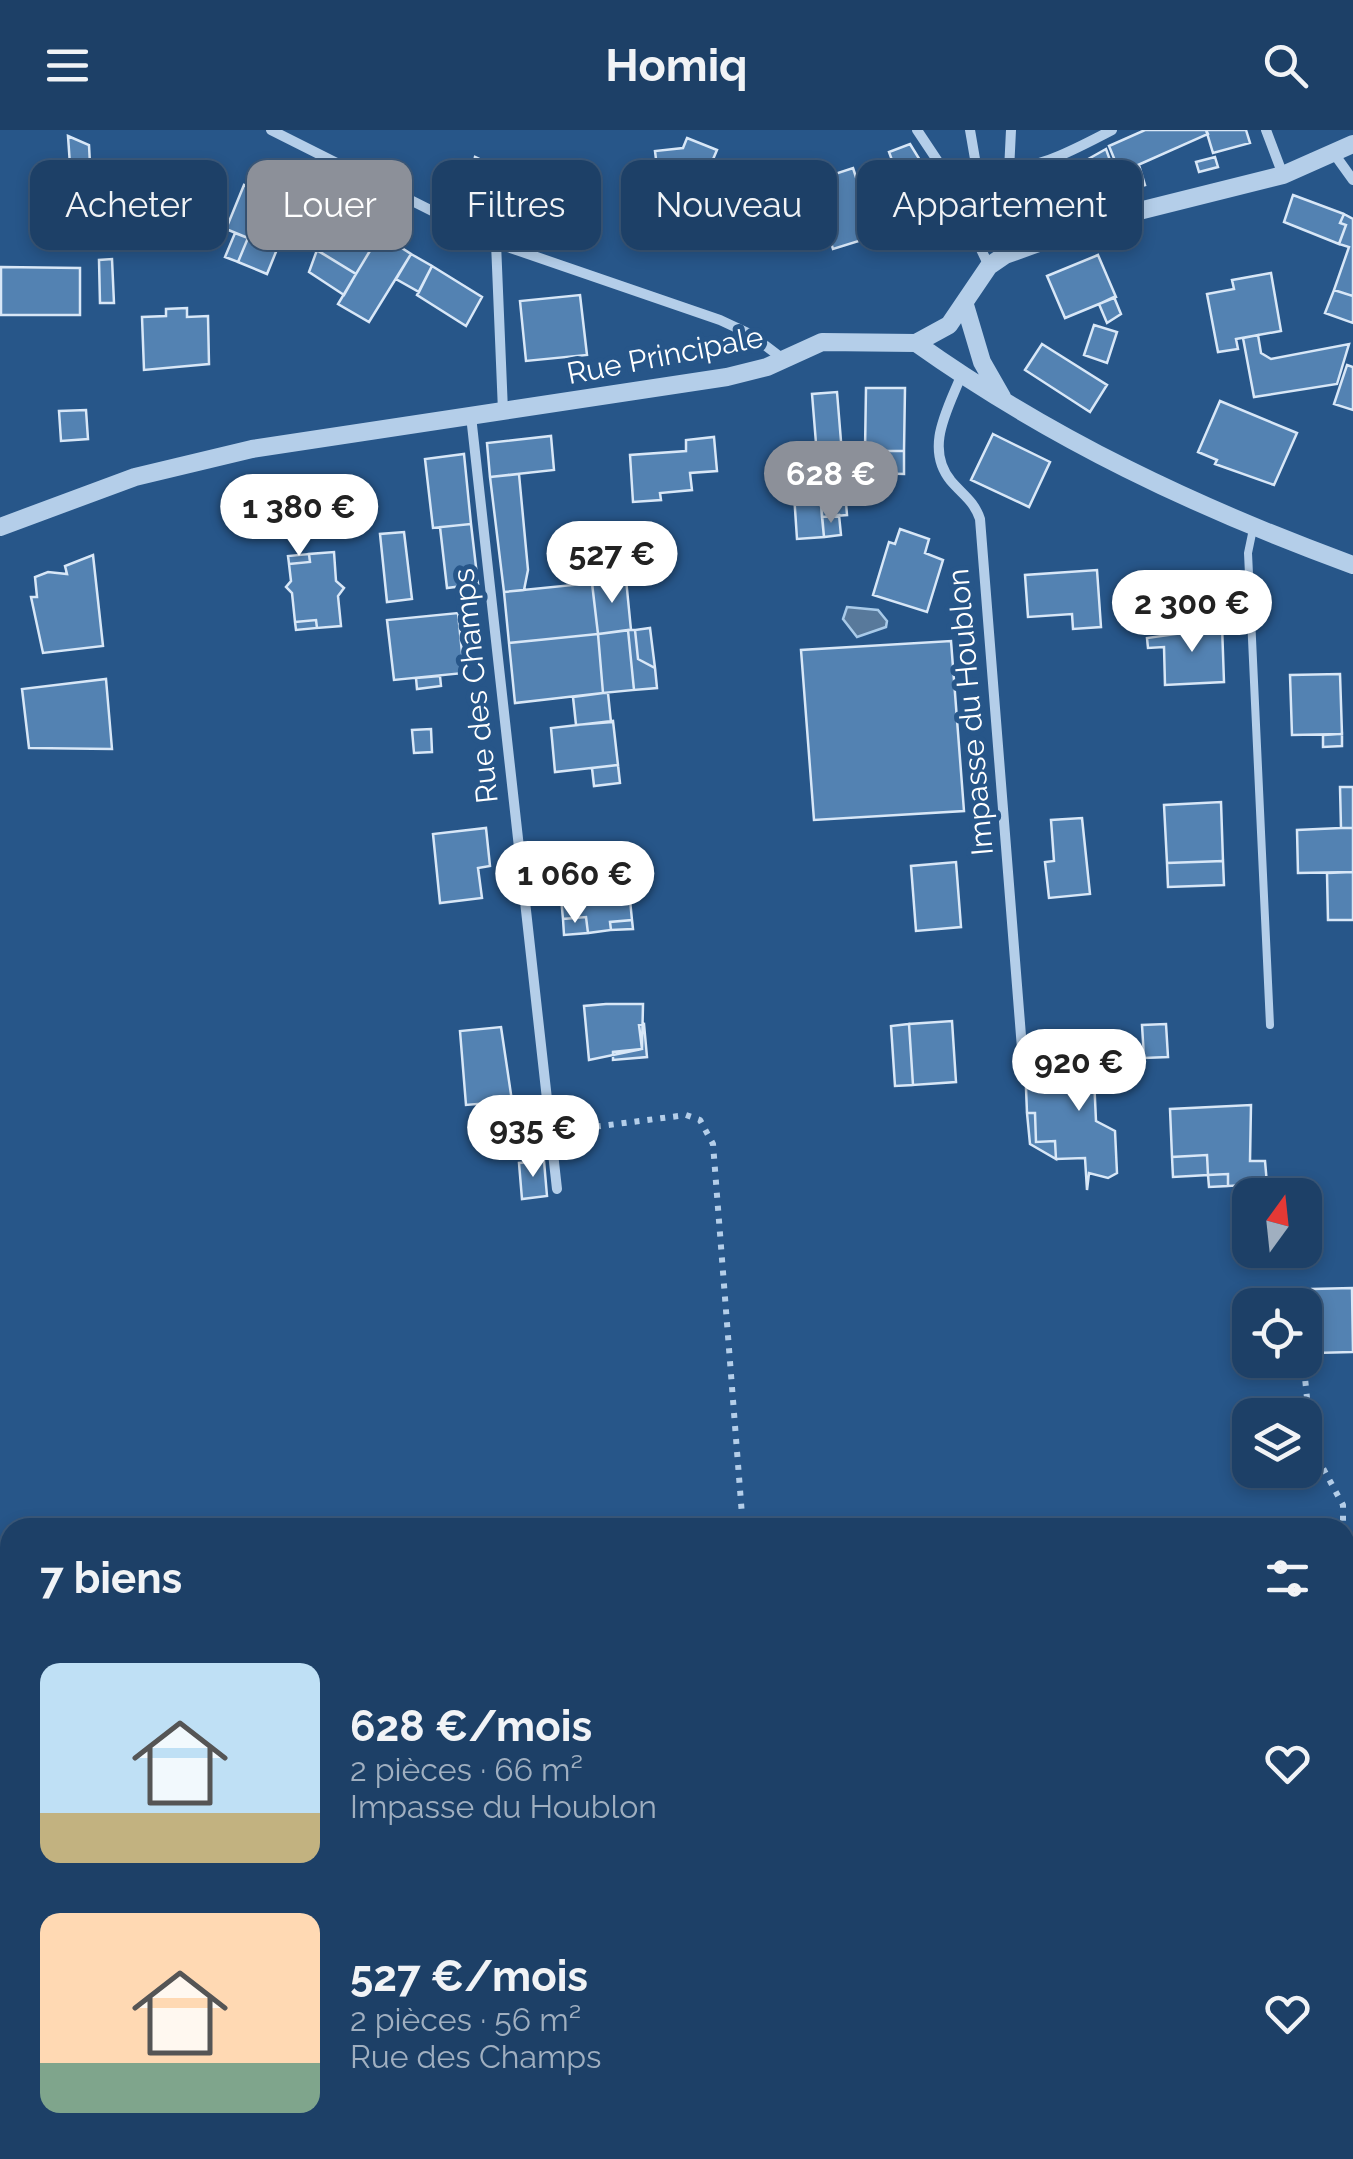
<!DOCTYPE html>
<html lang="fr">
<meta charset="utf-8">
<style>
:root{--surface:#1d4067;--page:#25476d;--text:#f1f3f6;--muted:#a0afc0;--line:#3b597b;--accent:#8c9099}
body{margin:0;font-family:Raleway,sans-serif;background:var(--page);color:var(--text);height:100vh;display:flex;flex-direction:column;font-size:38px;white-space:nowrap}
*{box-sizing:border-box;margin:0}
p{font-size:32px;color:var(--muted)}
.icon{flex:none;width:55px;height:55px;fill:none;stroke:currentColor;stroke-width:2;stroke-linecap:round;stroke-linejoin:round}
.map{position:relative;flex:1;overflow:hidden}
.side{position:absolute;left:0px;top:1388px;width:1355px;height:642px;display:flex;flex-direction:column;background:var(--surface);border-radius:30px 30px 0 0;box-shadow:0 5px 15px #0003,0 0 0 2px var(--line)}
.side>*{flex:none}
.guide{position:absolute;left:30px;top:30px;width:1295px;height:90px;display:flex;gap:20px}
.needle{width:65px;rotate:15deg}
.controls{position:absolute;left:1232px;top:1048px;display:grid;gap:20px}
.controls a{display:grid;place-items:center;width:90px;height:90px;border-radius:20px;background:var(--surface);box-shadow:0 5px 15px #0003,0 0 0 2px var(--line);font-size:50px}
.price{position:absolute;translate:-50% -85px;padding:0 22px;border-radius:35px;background:#fff;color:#222;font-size:32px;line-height:65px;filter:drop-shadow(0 2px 5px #0008)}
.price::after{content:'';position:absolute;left:50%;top:60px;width:30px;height:22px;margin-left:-15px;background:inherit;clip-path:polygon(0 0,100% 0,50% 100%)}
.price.active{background:var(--accent);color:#fff}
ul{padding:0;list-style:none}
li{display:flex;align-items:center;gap:30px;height:250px;padding:0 40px}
li span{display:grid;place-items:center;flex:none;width:280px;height:200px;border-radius:20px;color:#555}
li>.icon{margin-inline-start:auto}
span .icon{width:120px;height:120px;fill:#fffc;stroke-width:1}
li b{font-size:42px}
h2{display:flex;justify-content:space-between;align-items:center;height:120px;padding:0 40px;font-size:42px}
.tag{padding:0 35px;border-radius:20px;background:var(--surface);box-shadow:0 5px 15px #0003,0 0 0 2px var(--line);font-size:35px;line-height:90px}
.tag.active{background:var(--accent);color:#fff}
header{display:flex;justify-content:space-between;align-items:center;height:130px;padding:0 40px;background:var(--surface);font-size:45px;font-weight:700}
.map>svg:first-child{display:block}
.water{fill:#58799b;stroke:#a8cae9;stroke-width:2.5}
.building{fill:#5382b2;stroke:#d8e7f7;stroke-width:2.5}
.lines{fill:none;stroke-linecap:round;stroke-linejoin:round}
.path{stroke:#b4cee9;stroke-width:6;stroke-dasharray:5 8;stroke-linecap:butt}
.service{stroke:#b4cee9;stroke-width:8}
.minor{stroke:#b4cee9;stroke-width:10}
.tertiary{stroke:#b4cee9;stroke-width:18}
.labels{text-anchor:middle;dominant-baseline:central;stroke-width:10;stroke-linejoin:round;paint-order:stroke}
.street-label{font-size:30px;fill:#fff;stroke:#275689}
</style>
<header><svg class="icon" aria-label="menu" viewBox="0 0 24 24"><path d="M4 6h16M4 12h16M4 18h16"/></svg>Homiq<svg class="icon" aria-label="search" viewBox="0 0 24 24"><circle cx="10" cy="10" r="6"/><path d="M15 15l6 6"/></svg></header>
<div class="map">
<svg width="1353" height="2029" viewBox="0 0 1353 2029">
<rect width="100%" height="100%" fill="#275689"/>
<path class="water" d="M847,477L878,480L887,491L886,497L857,507L843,489Z"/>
<path class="building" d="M1145,0H1206L1208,4L1120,43L1109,16Z
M1206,0H1246L1250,13L1213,23Z
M68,6L89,15L90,34L70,35Z
M687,8L717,20L708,41L658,46L655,21L683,18Z
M910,14L923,35L897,44L889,22Z
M1106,19L1111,33L1095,37L1098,46L1074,55L1067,41Z
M475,27L568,71L575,56L592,63L569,120L466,70Z
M1215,27L1218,37L1199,42L1196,32Z
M1111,33L1119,59L1083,72L1074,55L1098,46L1095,37Z
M91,34L93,85L71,86L69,35Z
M923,35L941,82L914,89L897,44Z
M1139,35L1145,55L1126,60L1120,43Z
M853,38L875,106L833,119L828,103L809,109L792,58Z
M706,41L709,65L700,66L704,97L658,103L654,69L660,68L658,46Z
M790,50L809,109L790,115L771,56Z
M244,55L292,75L288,87L273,84L270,91L286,97L267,144L238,132L248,108L226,99Z
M1293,65L1344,84L1340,93L1346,95L1339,114L1284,92Z
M335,77L354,89L350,95L376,111L356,144L310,116Z
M1344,84L1353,89V166L1334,160L1349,117L1339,114L1346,95L1340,93Z
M930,85L939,111L917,118L907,91Z
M235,103L248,108L238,132L225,127Z
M380,104L411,124L369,192L338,174Z
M317,120L356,144L344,165L309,142Z
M411,124L432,136L419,162L396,149Z
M1098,125L1116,167L1065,188L1047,146Z
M112,129L114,173H100L99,130Z
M432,136L482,167L466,196L417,165Z
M1,137L80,138V185H1Z
M1271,143L1281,201L1236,209L1238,219L1218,222L1207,164L1234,159L1232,150Z
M1334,160L1353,166V193L1325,183Z
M580,165L587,225L526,231L520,171Z
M1114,167L1121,184L1107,193L1099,174Z
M187,178V187L208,186L209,234L144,240L142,187L166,186V179Z
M1094,195L1117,202L1107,233L1084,225Z
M1258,205L1261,223L1271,229L1349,214L1337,254L1254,267L1243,208Z
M1042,214L1107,255L1090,282L1025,240Z
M1347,235L1353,237V280L1334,274Z
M866,258H905L904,321H865Z
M837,262L847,385L822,387L812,264Z
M1220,271L1297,303L1274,355L1215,334L1217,330L1198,322Z
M86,280L88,309L61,311L59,281Z
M993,304L1050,332L1029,377L971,350Z
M551,306L554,340L490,347L487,313Z
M714,307L717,341L690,343L692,360L660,363L661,370L633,372L630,325L686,321V310Z
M870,321H904V344L870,343Z
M464,324L471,394L433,398L425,329Z
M519,344L528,440L524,460L504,462L490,347Z
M820,361L824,407L797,409L794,364Z
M839,385L841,405L824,407L822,387Z
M471,394L478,454L447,458L440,397Z
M900,399L929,409L925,423L943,430L927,482L873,465L889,412L895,414Z
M404,402L412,469L387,472L380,404Z
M334,422L336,451L344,458L338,466L341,496L317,498L316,490L295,492L292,463L286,457L291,451L289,434L310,432L309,424Z
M309,424L310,432L289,434L288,426Z
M93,425L103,516L43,523L31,467H37L35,447L48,442L67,444L65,436Z
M1097,440L1101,497L1073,499L1072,484L1028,487L1025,445Z
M626,449L631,500L598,504L592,453Z
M592,453L598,504L509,513L504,462Z
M458,483L464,543L394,550L387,490Z
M316,490L317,498L296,500L295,492Z
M1222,495L1224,552L1165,555L1164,517L1148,518L1147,508L1183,503V497Z
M650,498L655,538L638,529L635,500Z
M628,500H635L638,529L655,538L657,558L634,560Z
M628,500L634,560L603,563L598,504Z
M598,504L603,563L515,573L509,513Z
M951,511L964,681L814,690L801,520Z
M1340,544L1342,604L1292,605L1290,545Z
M440,546L441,556L417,559L416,548Z
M106,549L112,619L29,618L22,559Z
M603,563H608L611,592L576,595L573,567Z
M613,591L618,635L555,642L551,598Z
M431,599L432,622L414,623L412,600Z
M1342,604V616L1323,617V605Z
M618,635L620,653L594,656L592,638Z
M1340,657H1353V698H1341Z
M1221,672L1223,731L1167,733L1164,675Z
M1082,688L1090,764L1049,768L1045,732L1054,731L1051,690Z
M486,698L490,736L478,738L482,768L440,773L433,704Z
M1341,698H1353V742L1298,743L1297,700Z
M626,730L632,790L610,792L611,800L588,803L586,787L563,789L560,757L582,755L580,734Z
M1223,731L1224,755L1168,757L1167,733Z
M956,732L961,797L916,801L911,736Z
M1353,742V790H1328L1327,743Z
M586,787L588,803L564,805L563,789Z
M632,790L633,799L611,800L610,792Z
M606,874H643L642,919L589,930L584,876Z
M952,891L956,952L913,955L909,894Z
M644,894L647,927L613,930V922L642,919L639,895Z
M909,894L913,955L895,956L891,896Z
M1166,894L1168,927L1144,928L1142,895Z
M501,897L512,971L466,975L460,901Z
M1120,917L1122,954H1105L1094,948L1096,991L1115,1001L1117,1043L1108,1048L1089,1043L1087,1060L1085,1028L1056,1029L1055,1011L1036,1012L1035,983H1027L1026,958L1082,955L1080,919Z
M1251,975L1250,1031H1265L1267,1054L1228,1056V1044L1208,1045L1207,1025L1172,1027L1170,979Z
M1027,983H1035L1036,1012L1055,1011L1056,1029L1030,1014Z
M1207,1025L1208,1045L1173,1047L1172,1027Z
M544,1031L547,1066L522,1069L519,1033Z
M1228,1044V1056L1209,1057L1208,1045Z
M1352,1158L1353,1222L1315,1223L1312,1159Z"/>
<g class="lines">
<path class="path" d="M570,1000L686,985L700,990L713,1014L743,1398
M1304,1238L1312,1318L1343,1375V1398
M0,1532H10
M1345,1571H1353"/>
<path class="service" d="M1253,399L1248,423L1270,895"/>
<path class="minor" d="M271,0L496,113L720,190L750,204L783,229
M917,0L945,42L965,86
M970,0L980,58
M1266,0L1283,45
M1335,25L1353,50
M1009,41L1011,0
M496,113L503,281
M989,136L965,86C977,43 1019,42 1054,28C1074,20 1093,10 1112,0
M961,246C948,279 924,318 951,351C963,365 974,371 980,389L1023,931
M471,286L557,1059"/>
<path class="tertiary" d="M965,175L982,232L1002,267
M916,213C1051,309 1197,378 1353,435
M0,397L135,347L252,319L727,247L767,237L822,212L916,213L949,195L989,136L1005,125L1103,90L1283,45L1353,14"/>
</g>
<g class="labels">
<g class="street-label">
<text transform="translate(665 225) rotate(-11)">Rue Principale</text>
<text transform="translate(475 556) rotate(-96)">Rue des Champs</text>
<text transform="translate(970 582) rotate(-95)">Impasse du Houblon</text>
</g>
</g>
</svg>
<div class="controls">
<a><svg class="needle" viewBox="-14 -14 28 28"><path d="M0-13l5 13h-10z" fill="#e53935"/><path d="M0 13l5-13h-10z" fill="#a0afc0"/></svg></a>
<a><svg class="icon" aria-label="locate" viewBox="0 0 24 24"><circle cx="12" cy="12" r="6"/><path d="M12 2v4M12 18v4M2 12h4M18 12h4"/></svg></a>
<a><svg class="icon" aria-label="layers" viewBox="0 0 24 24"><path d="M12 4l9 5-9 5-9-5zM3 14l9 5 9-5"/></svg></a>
</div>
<b class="price active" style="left:831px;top:396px">628 €</b>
<b class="price" style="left:299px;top:429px">1 380 €</b>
<b class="price" style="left:612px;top:476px">527 €</b>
<b class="price" style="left:1192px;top:525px">2 300 €</b>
<b class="price" style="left:575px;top:796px">1 060 €</b>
<b class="price" style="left:1079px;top:984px">920 €</b>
<b class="price" style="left:533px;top:1050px">935 €</b>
<div class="guide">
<a class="tag">Acheter</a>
<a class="tag active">Louer</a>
<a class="tag">Filtres</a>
<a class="tag">Nouveau</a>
<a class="tag">Appartement</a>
</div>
<section class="side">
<h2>7 biens<svg class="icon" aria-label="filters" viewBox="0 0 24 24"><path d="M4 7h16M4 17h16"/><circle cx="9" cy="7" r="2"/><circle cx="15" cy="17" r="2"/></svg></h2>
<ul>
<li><span style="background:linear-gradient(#bfe0f5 75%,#c2b280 0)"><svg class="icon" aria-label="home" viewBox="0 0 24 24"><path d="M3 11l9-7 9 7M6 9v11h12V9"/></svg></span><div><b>628 €/mois</b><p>2 pièces · 66 m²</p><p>Impasse du Houblon</p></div><svg class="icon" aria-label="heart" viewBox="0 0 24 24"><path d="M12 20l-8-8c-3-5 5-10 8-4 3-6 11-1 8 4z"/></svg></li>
<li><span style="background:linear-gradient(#ffd9b3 75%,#7fa58c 0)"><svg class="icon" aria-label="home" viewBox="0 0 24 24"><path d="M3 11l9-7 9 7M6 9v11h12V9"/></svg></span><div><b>527 €/mois</b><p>2 pièces · 56 m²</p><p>Rue des Champs</p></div><svg class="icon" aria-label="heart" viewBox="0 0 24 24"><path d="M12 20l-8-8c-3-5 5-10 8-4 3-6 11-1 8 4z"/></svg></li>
</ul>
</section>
</div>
